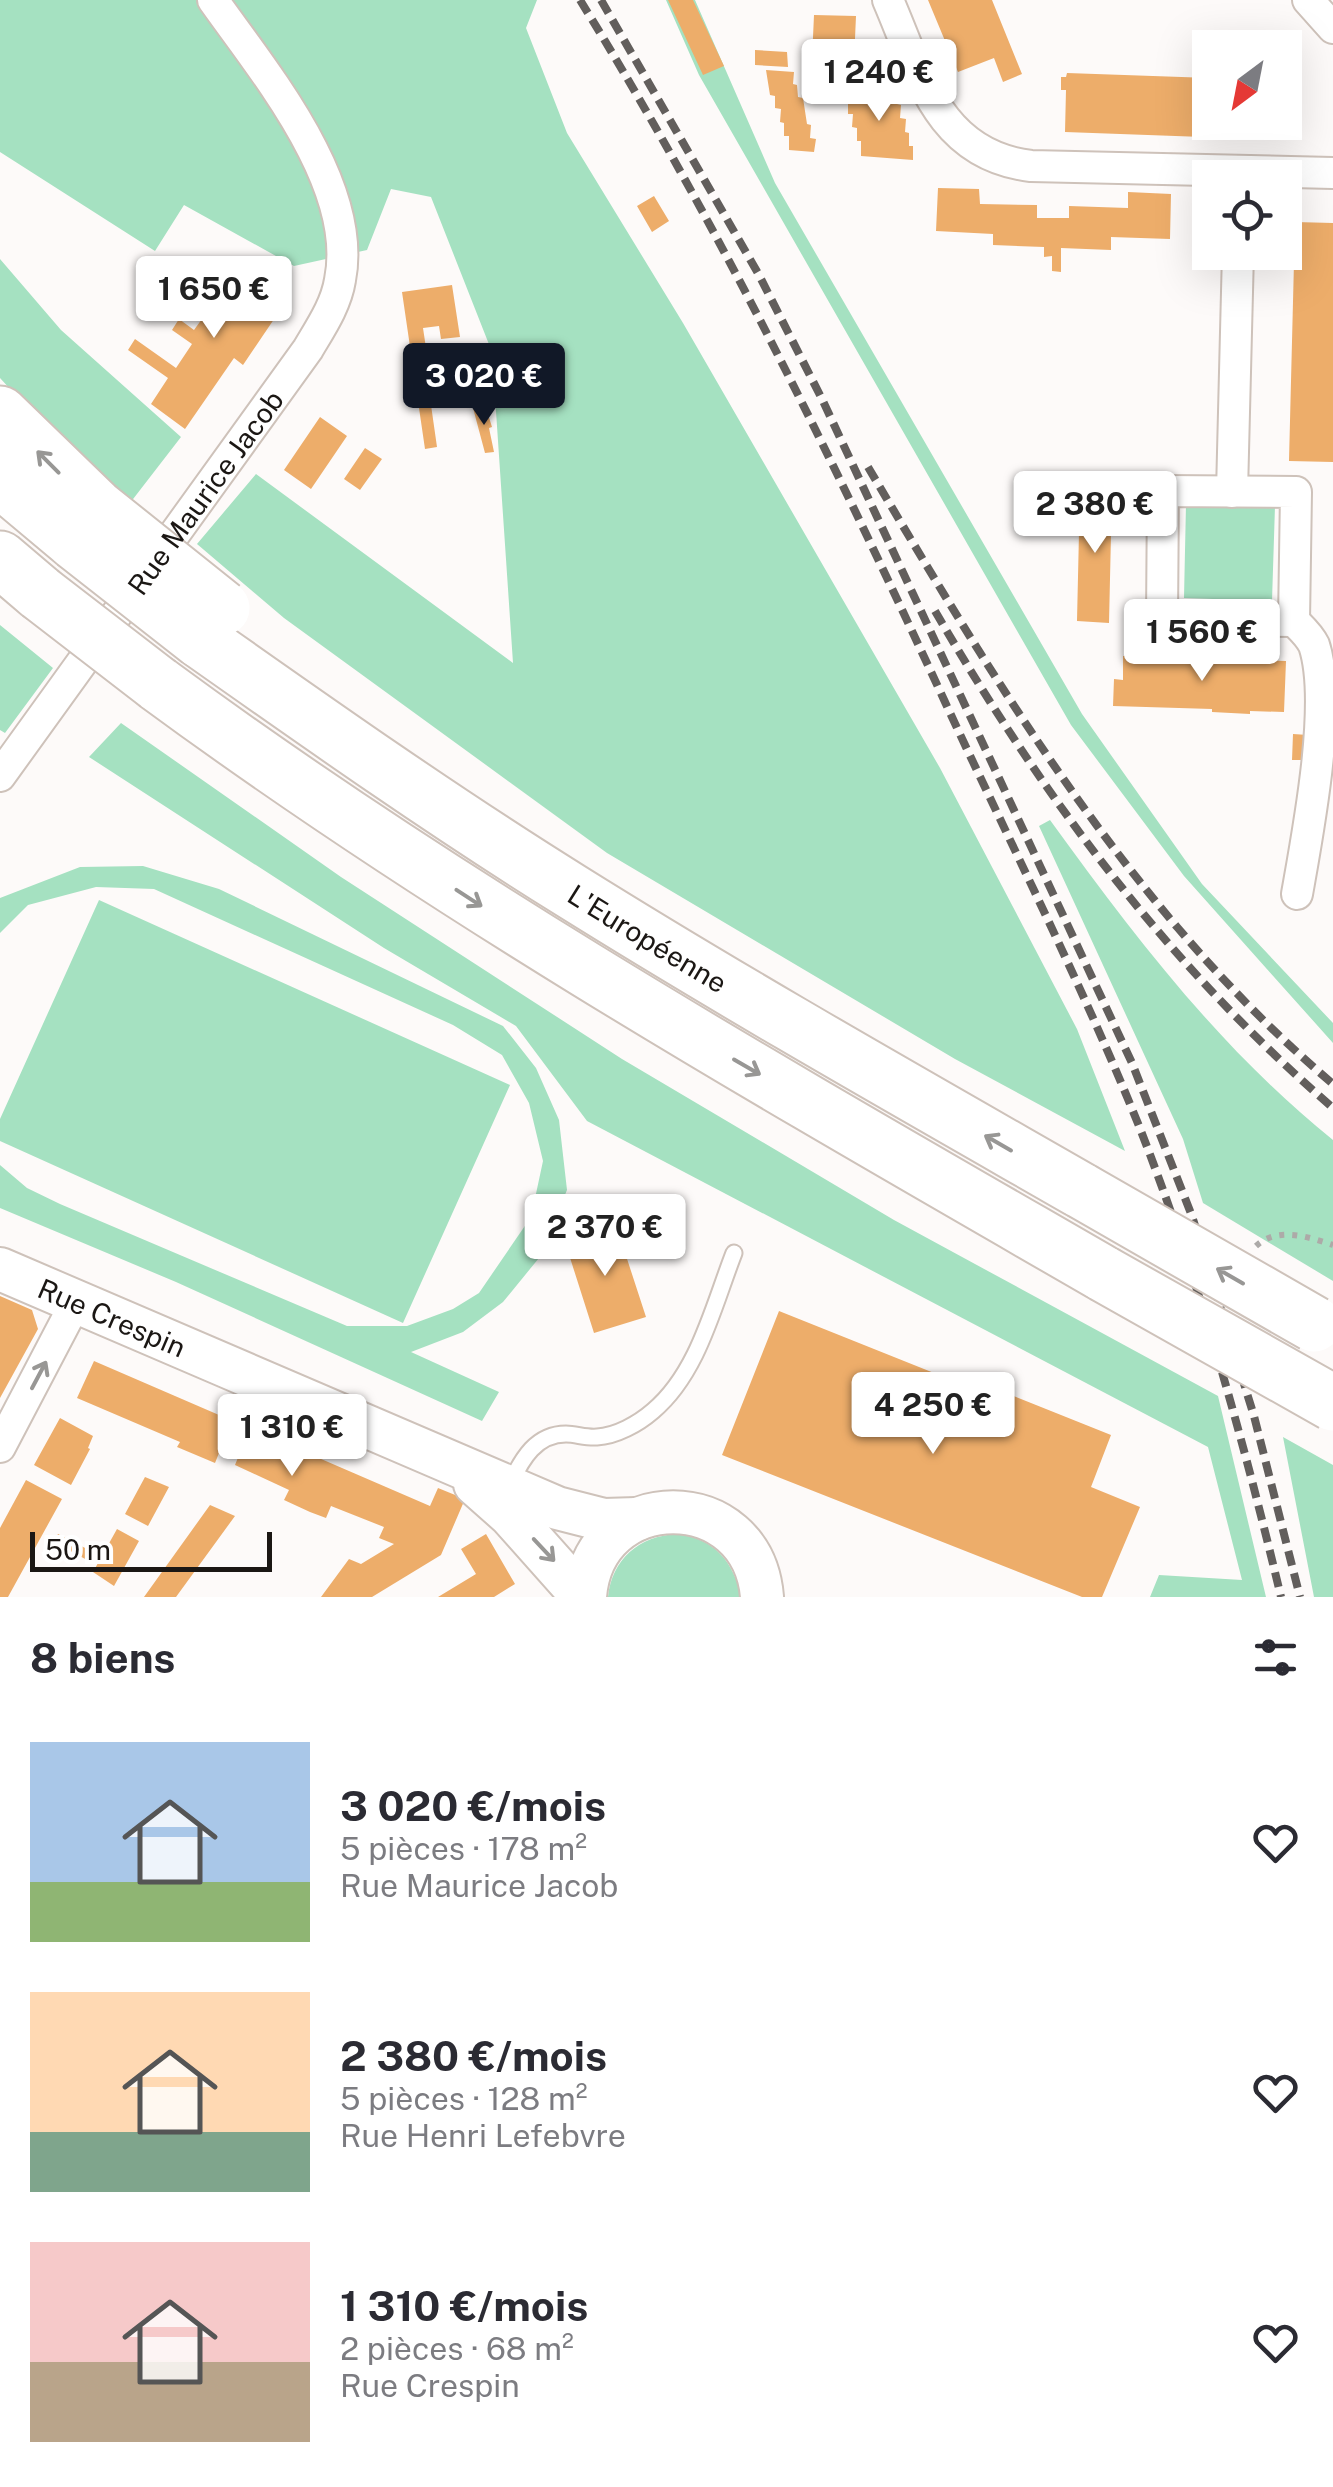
<!DOCTYPE html>
<html lang="fr">
<meta charset="utf-8">
<style>
:root{--surface:#fff;--page:#f7f7f7;--text:#2b2b33;--muted:#7c7c81;--accent:#111827}
body{margin:0;font-family:"Public Sans",sans-serif;background:var(--page);color:var(--text);height:100vh;display:flex;flex-direction:column;font-size:38px;white-space:nowrap}
*{box-sizing:border-box;margin:0}
p{font-size:32px;color:var(--muted)}
.icon{flex:none;width:55px;height:55px;fill:none;stroke:currentColor;stroke-width:2;stroke-linecap:round;stroke-linejoin:round}
.map{position:relative;height:1597px;overflow:hidden}
.panel{display:flex;flex-direction:column;background:var(--surface);flex:1}
.panel>*{flex:none}
.needle{width:65px;rotate:212deg}
.controls{position:absolute;left:1192px;top:30px;display:grid;gap:20px}
.controls a{display:grid;place-items:center;width:110px;height:110px;border-radius:0px;background:var(--surface);box-shadow:0 10px 40px #0002;font-size:50px}
.scale{position:absolute;left:30px;bottom:25px;width:242px;box-sizing:border-box;padding-left:10px;border:5px solid #1b1714;border-top:0;font-size:28px;line-height:35px;white-space:nowrap;color:#1b1714;-webkit-text-stroke:8px #fff;paint-order:stroke}
.price{position:absolute;translate:-50% -85px;padding:0 22px;border-radius:10px;background:#fff;color:#222;font-size:32px;line-height:65px;filter:drop-shadow(0 2px 5px #0008)}
.price::after{content:'';position:absolute;left:50%;top:60px;width:30px;height:22px;margin-left:-15px;background:inherit;clip-path:polygon(0 0,100% 0,50% 100%)}
.price.current{background:var(--accent);color:#fff}
ul{padding:0;list-style:none}
li{display:flex;align-items:center;gap:30px;height:250px;padding:0 30px}
li span{display:grid;place-items:center;flex:none;width:280px;height:200px;border-radius:0px;color:#555}
li>.icon{margin-inline-start:auto}
span .icon{width:120px;height:120px;fill:#fffc;stroke-width:1}
li b{font-size:42px}
h2{display:flex;justify-content:space-between;align-items:center;height:120px;padding:0 30px;font-size:42px}
.map>svg:first-child{display:block}
.green{fill:#a5e1c1}
.building{fill:#edad6a}
.lines{fill:none;stroke-linecap:round;stroke-linejoin:round}
.service-casing{stroke:#cec2ba;stroke-width:19}
.minor-casing{stroke:#cec2ba;stroke-width:34}
.secondary-casing{stroke:#cec2ba;stroke-width:46}
.motorway-casing{stroke:#cec2ba;stroke-width:59}
.path{stroke:#adaaa8;stroke-width:6;stroke-dasharray:5 8;stroke-linecap:butt}
.service{stroke:#fff;stroke-width:15}
.minor{stroke:#fff;stroke-width:30}
.secondary{stroke:#fff;stroke-width:42}
.motorway{stroke:#fff;stroke-width:55}
.rail{stroke:#625e5c;stroke-width:8;stroke-dasharray:15 8;stroke-linecap:butt}
.motorway-bridge-casing{stroke:#cec2ba;stroke-width:59;stroke-linecap:butt}
.motorway-bridge{stroke:#fff;stroke-width:55}
.oneway{stroke:#989795}
.labels{text-anchor:middle;dominant-baseline:central;stroke-width:8;stroke-linejoin:round;paint-order:stroke}
.street-label{font-size:28px;fill:#1b1714;stroke:#fff}
</style>
<div class="map">
<svg width="1333" height="1597" viewBox="0 0 1333 1597">
<rect width="100%" height="100%" fill="#fdfaf9"/>
<path class="green" d="M0,0H537L526,28L567,133L683,323L940,768L1077,1029L1125,1151L955,1059L607,853L284,618L197,544L256,474L513,663L492,352L431,197L391,189L367,250L294,266L184,205L155,251L0,152Z
M666,0H695L775,183L1082,714L1202,884L1333,1023V1043L1184,876L1071,725L699,75Z
M0,259L61,330L181,437L130,503L32,413L0,378Z
M1186,504L1275,506L1272,601L1184,598Z
M0,625L53,668L5,733L0,730Z
M121,723L341,877L622,1059L894,1220L1218,1396L1266,1597H1150L1159,1575L1242,1580L1208,1447L587,1121L516,1026L384,948L89,757Z
M1050,820C1134,936 1220,1049 1333,1140V1281L1203,1203L1183,1139L1039,826Z
M143,866L219,889L503,1026L536,1068L559,1120L567,1190L539,1258L503,1302L463,1332L411,1352L499,1392L482,1421L176,1282L0,1208V1165L27,1188L60,1204L347,1326H407L453,1309L479,1293L531,1217L543,1161L529,1103L502,1055L453,1025L154,889L96,887L28,905L0,933V898L80,867Z
M99,900L510,1085L403,1323L0,1141V1119Z
M1283,1437L1333,1465V1597H1314Z
M677,1534C716,1539 732,1561 742,1597H608C612,1559 639,1536 677,1534Z"/>
<path class="building" d="M668,0H693L724,66L703,75Z
M928,0H992L1022,74L1003,82L994,58L958,72Z
M814,15L856,16L854,61L812,59Z
M755,50L787,52L788,67L755,65Z
M766,70L794,72L793,84L797,85L798,97L803,98L807,124L811,125L810,138L816,139L814,152L789,150V136H784V123L780,122L781,109L775,108V96L770,95Z
M1067,73L1210,78V122H1288L1287,140L1065,132L1066,90H1061V77H1066Z
M844,88L897,92V104L901,105L900,118L906,119L905,132L909,133V146H913V160L861,156V141H857V128L852,127L853,114H848V100L843,99Z
M938,188L979,189L980,204L1037,205V218H1069V206L1128,208V192L1171,194L1170,239L1111,237V250L1061,248V272L1052,271V256L1044,257V247L993,245V234L936,231Z
M654,196L669,221L652,232L637,206Z
M1295,222L1333,223V462L1289,461Z
M199,256L247,268L289,297L243,365L234,358L185,429L151,404L168,378L128,350L135,339L176,368L192,344L172,330L179,319L194,330L212,305L226,314L242,289L193,266Z
M452,285L460,337L441,339L439,326L423,328L426,348L423,349L437,447L425,449L402,292Z
M485,405L492,427L489,428L494,452L485,453L473,408Z
M320,417L347,436L311,489L284,470Z
M365,448L382,459L360,490L344,479Z
M1080,489L1112,490L1109,623L1077,621Z
M1123,656L1214,659V656L1251,657V660L1286,661L1284,712L1250,711V714L1212,712V709L1113,706L1114,679L1123,680Z
M1293,734L1308,735L1306,760H1292Z
M616,1225L646,1317L594,1333L565,1242Z
M0,1296L32,1310L38,1329L0,1398Z
M779,1311L979,1391L966,1425L984,1433L1001,1391L1111,1435L1091,1487L1140,1507L1102,1597H1082L722,1455Z
M94,1361L430,1506L438,1488L465,1499L441,1555L372,1597H321L349,1559L361,1564L394,1544L379,1538L384,1527L331,1506L326,1518L310,1512L284,1500L289,1490L235,1465L239,1455L221,1448L215,1463L177,1447L180,1442L77,1398Z
M60,1418L93,1436L88,1448L90,1449L71,1485L34,1465Z
M145,1477L169,1487L148,1526L125,1514Z
M26,1480L62,1499L8,1597H0V1528Z
M210,1505L235,1516L176,1597H144Z
M117,1529L139,1541L114,1586L93,1572Z
M58,1534L91,1551L87,1560L54,1542Z
M486,1534L515,1584L494,1597H438L476,1574L461,1549Z"/>
<g class="lines">
<g class="service-casing">
<path id="service" d="M511,1482C522,1459 536,1434 566,1434C576,1434 586,1438 597,1437C616,1436 638,1424 653,1411C698,1373 713,1307 734,1253"/>
</g>
<g class="minor-casing">
<g id="minor">
<path d="M888,0C920,74 938,155 1031,166L1333,173"/>
<path d="M1308,0L1333,28"/>
<path d="M1163,491L1296,492L1294,621L1162,619Z"/>
<path d="M1232,492L1238,252"/>
<path d="M1294,621C1302,629 1309,635 1314,645C1333,702 1308,832 1297,894"/>
<path id="s1" d="M0,776L308,349C321,327 336,305 340,280C359,185 264,72 213,0"/>
<path d="M0,1447L76,1302"/>
</g>
</g>
<g class="secondary-casing">
<g id="secondary">
<path id="s2" d="M0,1269L557,1508L604,1520L637,1519"/>
<path d="M475,1484L510,1515L583,1597"/>
<path d="M585,1597C593,1484 753,1484 762,1597"/>
</g>
</g>
<g class="motorway-casing">
<g id="motorway">
<path d="M0,414L97,508"/>
<path d="M0,479L75,542"/>
<path d="M0,559L40,593"/>
<path id="s3" d="M200,640C322,726 444,812 571,891C739,996 911,1093 1082,1191"/>
<path d="M158,684C458,905 782,1088 1104,1274"/>
</g>
</g>
<path class="path" d="M1256,1246C1278,1226 1308,1237 1333,1245"/>
<use href="#service" class="service"/>
<use href="#minor" class="minor"/>
<use href="#secondary" class="secondary"/>
<use href="#motorway" class="motorway"/>
<path class="rail" d="M580,0C719,225 834,462 945,702C1010,843 1081,982 1139,1126C1199,1279 1243,1438 1281,1597
M601,0L759,275L822,399L1132,1063L1192,1216L1254,1416L1300,1597
M868,467C999,689 1134,915 1333,1084
M935,611C1045,800 1167,964 1333,1108"/>
<g class="motorway-bridge-casing">
<path id="motorway-bridge" d="M97,508L222,608
M75,542L200,640
M40,593L158,684
M1082,1191L1314,1324
M1104,1274L1333,1403"/>
</g>
<use href="#motorway-bridge" class="motorway-bridge"/>
</g>
<defs><path id="oneway-shaft" d="M-6 0H5M1.5-3L5.5 0L1.5 3" fill="none" stroke-width="1.6" stroke-linecap="round" stroke-linejoin="round" transform="scale(2.5)"/></defs>
<g class="oneway">
<use href="#oneway-shaft" transform="translate(48 462) rotate(-135)"/>
<use href="#oneway-shaft" transform="translate(469 898) rotate(33)"/>
<use href="#oneway-shaft" transform="translate(747 1067) rotate(30)"/>
<use href="#oneway-shaft" transform="translate(998 1143) rotate(-150)"/>
<use href="#oneway-shaft" transform="translate(1230 1276) rotate(-150)"/>
<use href="#oneway-shaft" transform="translate(39 1375) rotate(-62)"/>
<use href="#oneway-shaft" transform="translate(544 1550) rotate(47)"/>
</g>
<g class="labels">
<g class="street-label">
<text stroke="none"><textPath href="#s1" startOffset="350">Rue Maurice Jacob</textPath></text>
<text stroke="none"><textPath href="#s3" startOffset="538">L'Européenne</textPath></text>
<text stroke="none"><textPath href="#s2" startOffset="122">Rue Crespin</textPath></text>
</g>
</g>
</svg>
<div class="controls">
<a><svg class="needle" viewBox="-14 -14 28 28"><path d="M0-13l5 13h-10z" fill="#e53935"/><path d="M0 13l5-13h-10z" fill="#7c7c81"/></svg></a>
<a><svg class="icon" aria-label="locate" viewBox="0 0 24 24"><circle cx="12" cy="12" r="6"/><path d="M12 2v4M12 18v4M2 12h4M18 12h4"/></svg></a>
</div>
<div class="scale">50 m</div>
<b class="price" style="left:879px;top:124px">1 240 €</b>
<b class="price" style="left:214px;top:341px">1 650 €</b>
<b class="price current" style="left:484px;top:428px">3 020 €</b>
<b class="price" style="left:1095px;top:556px">2 380 €</b>
<b class="price" style="left:1202px;top:684px">1 560 €</b>
<b class="price" style="left:605px;top:1279px">2 370 €</b>
<b class="price" style="left:933px;top:1457px">4 250 €</b>
<b class="price" style="left:292px;top:1479px">1 310 €</b>
</div>
<section class="panel">
<h2>8 biens<svg class="icon" aria-label="filters" viewBox="0 0 24 24"><path d="M4 7h16M4 17h16"/><circle cx="9" cy="7" r="2"/><circle cx="15" cy="17" r="2"/></svg></h2>
<ul>
<li><span style="background:linear-gradient(#a9c7e8 70%,#8fb573 0)"><svg class="icon" aria-label="home" viewBox="0 0 24 24"><path d="M3 11l9-7 9 7M6 9v11h12V9"/></svg></span><div><b>3 020 €/mois</b><p>5 pièces · 178 m²</p><p>Rue Maurice Jacob</p></div><svg class="icon" aria-label="heart" viewBox="0 0 24 24"><path d="M12 20l-8-8c-3-5 5-10 8-4 3-6 11-1 8 4z"/></svg></li>
<li><span style="background:linear-gradient(#ffd9b3 70%,#7fa58c 0)"><svg class="icon" aria-label="home" viewBox="0 0 24 24"><path d="M3 11l9-7 9 7M6 9v11h12V9"/></svg></span><div><b>2 380 €/mois</b><p>5 pièces · 128 m²</p><p>Rue Henri Lefebvre</p></div><svg class="icon" aria-label="heart" viewBox="0 0 24 24"><path d="M12 20l-8-8c-3-5 5-10 8-4 3-6 11-1 8 4z"/></svg></li>
<li><span style="background:linear-gradient(#f6c9c9 60%,#b9a48a 0)"><svg class="icon" aria-label="home" viewBox="0 0 24 24"><path d="M3 11l9-7 9 7M6 9v11h12V9"/></svg></span><div><b>1 310 €/mois</b><p>2 pièces · 68 m²</p><p>Rue Crespin</p></div><svg class="icon" aria-label="heart" viewBox="0 0 24 24"><path d="M12 20l-8-8c-3-5 5-10 8-4 3-6 11-1 8 4z"/></svg></li>
</ul>
</section>
